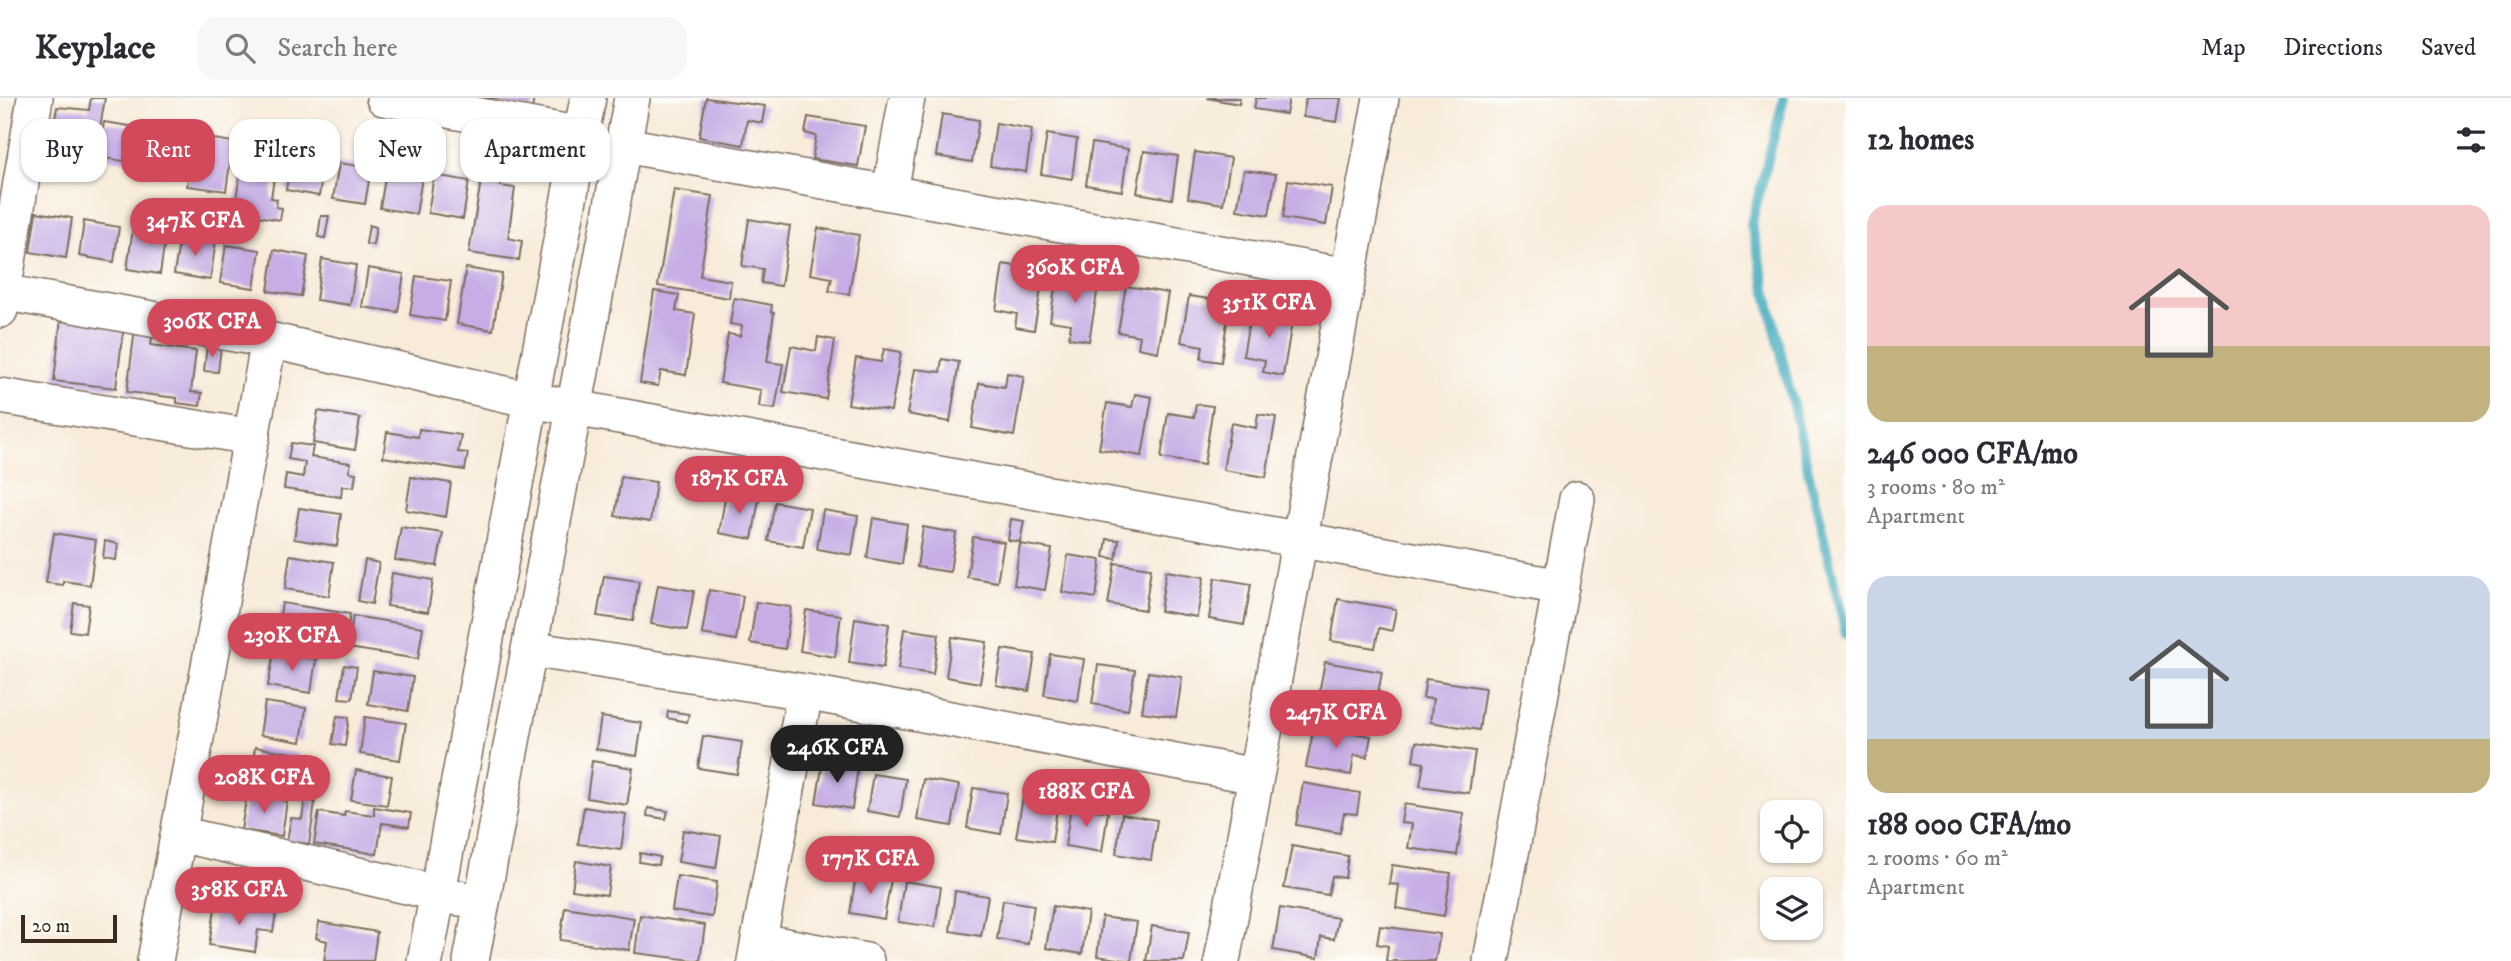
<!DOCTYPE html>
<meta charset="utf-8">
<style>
:root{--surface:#fff;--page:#f7f7f7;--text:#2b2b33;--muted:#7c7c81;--line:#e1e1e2;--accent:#d1495b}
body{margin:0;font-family:"IM FELL DW Pica",serif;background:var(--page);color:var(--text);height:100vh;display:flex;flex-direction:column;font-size:26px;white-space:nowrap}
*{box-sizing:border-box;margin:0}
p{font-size:23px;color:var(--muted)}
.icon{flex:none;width:38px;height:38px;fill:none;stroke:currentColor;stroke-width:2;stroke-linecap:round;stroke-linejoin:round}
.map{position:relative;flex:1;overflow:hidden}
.panel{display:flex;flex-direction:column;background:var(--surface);width:665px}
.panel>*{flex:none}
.banner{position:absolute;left:21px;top:21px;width:665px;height:63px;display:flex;gap:14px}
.fabs{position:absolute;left:1760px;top:702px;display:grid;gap:14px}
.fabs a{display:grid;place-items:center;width:63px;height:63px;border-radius:14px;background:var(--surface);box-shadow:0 2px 5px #0004;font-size:35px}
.scale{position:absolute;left:21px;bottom:18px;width:96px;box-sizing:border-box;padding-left:7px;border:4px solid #3b2a1e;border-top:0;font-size:19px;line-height:24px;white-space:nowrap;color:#3b2a1e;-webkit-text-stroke:5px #fdfcf7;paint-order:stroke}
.price{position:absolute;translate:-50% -60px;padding:0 16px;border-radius:24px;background:var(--accent);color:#fff;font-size:23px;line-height:46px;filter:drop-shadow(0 2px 4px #0008)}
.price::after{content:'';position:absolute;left:50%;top:42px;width:21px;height:16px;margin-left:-10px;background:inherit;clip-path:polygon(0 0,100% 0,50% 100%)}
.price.on{background:#222;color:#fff}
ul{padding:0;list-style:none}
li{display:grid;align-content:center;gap:14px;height:371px;padding:0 21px}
li span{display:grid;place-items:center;height:217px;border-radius:21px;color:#555}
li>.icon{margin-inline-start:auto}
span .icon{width:126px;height:126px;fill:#fffc;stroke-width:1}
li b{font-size:30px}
h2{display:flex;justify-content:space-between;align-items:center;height:84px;padding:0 21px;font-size:30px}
.chip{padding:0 24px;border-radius:21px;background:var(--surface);box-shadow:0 2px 5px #0004;font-size:24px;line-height:63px}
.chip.on{background:var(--accent);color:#fff}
header{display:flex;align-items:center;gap:42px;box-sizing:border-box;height:98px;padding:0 35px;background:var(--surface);border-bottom:2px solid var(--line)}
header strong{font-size:33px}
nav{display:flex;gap:38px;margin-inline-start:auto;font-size:24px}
.search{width:490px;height:63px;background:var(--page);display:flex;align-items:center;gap:18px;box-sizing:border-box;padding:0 24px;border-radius:21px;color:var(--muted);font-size:26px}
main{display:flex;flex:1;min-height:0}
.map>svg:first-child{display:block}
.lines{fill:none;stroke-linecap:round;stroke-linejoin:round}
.stream{stroke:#3faabe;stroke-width:10}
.building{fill:#c6ade5}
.minor-casing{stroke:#7d6e5f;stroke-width:38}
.minor{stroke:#fff;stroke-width:35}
</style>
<header>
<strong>Keyplace</strong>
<div class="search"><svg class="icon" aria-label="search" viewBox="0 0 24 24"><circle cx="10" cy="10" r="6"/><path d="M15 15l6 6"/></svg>Search here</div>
<nav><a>Map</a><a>Directions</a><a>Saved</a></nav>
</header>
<main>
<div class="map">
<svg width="1846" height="863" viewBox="0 0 1846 863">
<rect width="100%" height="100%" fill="#fdfcf7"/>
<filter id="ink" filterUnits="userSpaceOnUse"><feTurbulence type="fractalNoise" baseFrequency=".0143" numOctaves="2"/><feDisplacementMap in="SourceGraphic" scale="14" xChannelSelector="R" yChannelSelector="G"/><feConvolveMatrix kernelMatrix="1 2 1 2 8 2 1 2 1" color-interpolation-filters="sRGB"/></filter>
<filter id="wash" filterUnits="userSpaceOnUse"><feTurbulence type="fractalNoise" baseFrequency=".00686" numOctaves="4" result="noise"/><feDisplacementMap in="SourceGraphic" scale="28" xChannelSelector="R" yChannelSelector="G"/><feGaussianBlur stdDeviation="1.57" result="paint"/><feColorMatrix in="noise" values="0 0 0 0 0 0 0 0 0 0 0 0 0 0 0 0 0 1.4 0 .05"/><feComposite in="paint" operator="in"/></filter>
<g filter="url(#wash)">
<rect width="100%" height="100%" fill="#f8ebd9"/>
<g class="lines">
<path class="stream" d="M1784,0L1751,126L1846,536"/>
</g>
<g id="blocks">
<path class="building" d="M91,0H105L95,59L50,52L57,9L89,12Z
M484,0H534L532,11L484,3Z
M706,0L765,8L762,25L747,22L743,47L699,39Z
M1207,0H1240L1239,6Z
M1256,0H1289L1286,16L1254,11Z
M1306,0H1341L1337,24L1303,19Z
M942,16L979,22L972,64L936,58Z
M808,19L865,28L858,68L812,61L816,38L805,35Z
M104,24L136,29L130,64L98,59Z
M996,25L1032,31L1026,74L990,68Z
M151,29L186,34L179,73L145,68Z
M1047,36L1077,41L1072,81L1041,76Z
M246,37L259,38L258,44L279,47L271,100L277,101L276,109L282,110L280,122L234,114Z
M195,38L233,44L226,93L187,88Z
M1092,45L1128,51L1122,93L1086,87Z
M1144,53L1178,58L1172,101L1137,95Z
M292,54L325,60L319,98L286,92Z
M1195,54L1231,60L1223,106L1188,100Z
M339,65L371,70L365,106L333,101Z
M387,68L423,74L416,116L380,110Z
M1244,72L1276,76L1269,117L1237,112Z
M482,76L502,80L500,88L515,90L508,140L522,143L519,162L469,155Z
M434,77L469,83L463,121L428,115Z
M1288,82L1332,89L1326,127L1283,120Z
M674,92L713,98L700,178L731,183L729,200L658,188Z
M36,114L72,120L66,160L30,154Z
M321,118H329L325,140L318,139Z
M749,121L790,128L781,188L761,185L763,171L742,168Z
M84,123L119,129L114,164L79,158Z
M369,127L376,129L373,147L366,146Z
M133,130L166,135L160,176L127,171Z
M818,130L859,137L849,196L829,193L832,180L810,176Z
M180,138L216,143L210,182L174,176Z
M226,147L260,152L254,190L220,185Z
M274,152L308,158L301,198L268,193Z
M322,161L356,167L350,207L316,202Z
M1003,166L1044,173L1034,232L1015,229L1017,216L996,212Z
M368,170L404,176L398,214L362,209Z
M466,170L502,176L493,232L457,226Z
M1057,176L1099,183L1089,243L1069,240L1071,226L1050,223Z
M416,178L451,183L445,223L410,217Z
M1126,188L1168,195L1158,254L1138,250L1140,238L1118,234Z
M654,193L679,197L676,213L695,216L686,277L661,273L658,288L640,285Z
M1189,198L1230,204L1221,264L1201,261L1203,248L1181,244Z
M734,200L772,207L771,214L774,215L767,264L783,266L775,311L759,309L761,292L720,285L728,236L740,238L742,228L730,226Z
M1251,212L1293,218L1283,278L1263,274L1265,262L1243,258Z
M61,220L124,227L116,290L54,283Z
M135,230L153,232L151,247L196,253L191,294L202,295L200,308L177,305V300L127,294Z
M818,239L835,242L826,301L783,294L791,248L816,253Z
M207,247L221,249L218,274L204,273Z
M884,251L901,254L891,313L848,306L856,260L881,264Z
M942,261L959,264L950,324L907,316L915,271L940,274Z
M1007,275L1024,278L1014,338L972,330L979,285L1005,289Z
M1135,296L1152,299L1142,358L1099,351L1107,305L1132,309Z
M1196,306L1213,308L1204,367L1161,360L1168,315L1194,319Z
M318,313L360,320L355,352L313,345Z
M1258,316L1276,319L1266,379L1223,372L1231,325L1256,330Z
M419,331L461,337L458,354L468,355L465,372L383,359L387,334L418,339Z
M291,345L313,348L311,359L351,365L349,374L356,375L354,389L342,388L341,399L284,391L286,376L303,379L305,364L288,361Z
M411,379L451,385L446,419L406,412Z
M621,379L656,384L650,424L615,418Z
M726,395L759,401L752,441L719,435Z
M775,404L810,410L803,449L768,443Z
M299,410L341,416L337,448L294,441Z
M823,412L858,418L852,457L817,451Z
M873,420L907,426L902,466L867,460Z
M1011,421L1024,423L1020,444L1008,442Z
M401,429L443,435L437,468L395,462Z
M923,429L956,435L950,474L917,469Z
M54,435L96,442L90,487L63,483V487L46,485Z
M973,439L1004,444L997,484L967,479Z
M1107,441L1119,442L1116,461L1104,459Z
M105,443L118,446L116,462L103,460Z
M1020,446L1052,451L1045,492L1014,487Z
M290,457L334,464L329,498L285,491Z
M1068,457L1101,462L1096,500L1062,494Z
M365,462L379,465L372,506L358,503Z
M1115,465L1151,470L1145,512L1108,506Z
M1166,473L1204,479L1197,519L1160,513Z
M392,475L433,482L428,514L387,508Z
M604,478L639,483L633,523L597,518Z
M1215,480L1251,486L1244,527L1209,521Z
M658,487L694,493L687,532L651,526Z
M709,492L743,498L736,542L702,536Z
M1338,501L1396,511L1392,533L1379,530L1375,550L1331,543Z
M756,504L791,509L785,551L750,545Z
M74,505L89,507L85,535L70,533Z
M282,505L350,516L344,551L276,540Z
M806,512L841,517L835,559L800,553Z
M353,518L423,529L418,561L348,550Z
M855,520L889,526L883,570L849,565Z
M904,531L939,536L933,576L898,571Z
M952,539L987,544L980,585L946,579Z
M1002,551L1035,556L1029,593L996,587Z
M274,554L316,561L311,595L268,588Z
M1050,556L1084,561L1078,603L1044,597Z
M1325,564L1382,574L1378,596L1365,594L1362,614L1317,606Z
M344,567L357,569L352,601L339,600Z
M1098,567L1135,572L1128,612L1092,606Z
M373,573L413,579L408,613L368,606Z
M1148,574L1182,579L1176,619L1142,614Z
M1426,581L1485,590L1479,632L1430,624L1433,601L1423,600Z
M265,604L306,610L301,644L260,637Z
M668,613L689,616L687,624L667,620Z
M337,618L349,619L345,648L332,646Z
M365,619L406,625L400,662L360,656Z
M601,619L642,625L637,658L596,651Z
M1314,628L1371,638L1367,659L1354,657L1351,677L1306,669Z
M703,638L742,644L737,676L698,670Z
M1416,644L1475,653L1469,695L1420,688L1424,665L1413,663Z
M255,649L298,656L293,689L250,682Z
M592,663L633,670L627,707L587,700Z
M823,664L858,669L852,711L816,705Z
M356,672L392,678L387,707L351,702Z
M873,676L906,681L900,719L867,713Z
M923,681L959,687L952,728L917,722Z
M1303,685L1360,695L1357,716L1344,715L1340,735L1296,727Z
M973,690L1007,695L1001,736L967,730Z
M247,696L287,703L282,738L241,732Z
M1023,699L1058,704L1052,744L1016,739Z
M305,702L315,704L309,746L287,743L291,720L302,721Z
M1404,706L1464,715L1457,757L1408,750L1412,726L1401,725Z
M1071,708L1108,714L1102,754L1065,748Z
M374,709L411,715L409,729L382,725L377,756L314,746L319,714L344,718L345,713L374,717Z
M584,709L626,716L621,752L578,746Z
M648,710L668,713L666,721L647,718Z
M1122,716L1157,722L1151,762L1116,756Z
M683,732L721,738L716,770L678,764Z
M1292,748L1348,758L1345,780L1332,778L1328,797L1284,790Z
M640,755L660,759L658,767L639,764Z
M576,763L611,769L607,797L572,792Z
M1392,767L1451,775L1444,818L1396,810L1399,787L1389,786Z
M856,776L891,781L884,821L850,815Z
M677,778L717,784L712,819L672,813Z
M904,783L941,789L935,829L898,824Z
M955,793L988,798L981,838L950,833Z
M1003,802L1034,807L1028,846L997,841Z
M216,805L276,815L273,834L258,832L255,854L209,847Z
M1053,808L1088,814L1082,856L1046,850Z
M565,809L634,820L629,852L560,842Z
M1280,810L1338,820L1334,841L1321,839L1318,860L1273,852Z
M640,817L705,827L700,863L635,855Z
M1102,819L1137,824L1131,863L1097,858Z
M319,824L377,834L373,863H324L327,843L316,840Z
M1152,828L1189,834L1184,863H1146Z
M1380,828L1440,836L1435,863H1386L1388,848L1377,846Z"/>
</g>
</g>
<g filter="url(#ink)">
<use href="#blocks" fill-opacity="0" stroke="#7d6e5f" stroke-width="2"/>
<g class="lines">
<g class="minor-casing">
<path id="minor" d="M384,0L581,37
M624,47L1348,178
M890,93L907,0
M2,194L269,242L531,302L1561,489
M0,212L35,0
M0,298L252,339
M529,551L805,594L1256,678
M179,736L459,800
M759,843L866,863
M155,863L269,242
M425,863L588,0
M471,863L632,0
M755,863L805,594
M1222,863L1381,0
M1491,863L1577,401"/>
</g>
<use href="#minor" class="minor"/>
</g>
</g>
</svg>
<div class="fabs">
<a><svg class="icon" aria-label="locate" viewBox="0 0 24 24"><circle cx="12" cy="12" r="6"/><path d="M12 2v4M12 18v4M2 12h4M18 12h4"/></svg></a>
<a><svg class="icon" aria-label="layers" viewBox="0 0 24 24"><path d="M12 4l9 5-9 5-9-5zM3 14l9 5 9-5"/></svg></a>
</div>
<div class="scale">20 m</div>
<b class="price" style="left:195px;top:160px">347K CFA</b>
<b class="price" style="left:1075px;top:207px">360K CFA</b>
<b class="price" style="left:1269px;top:242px">351K CFA</b>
<b class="price" style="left:212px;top:261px">306K CFA</b>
<b class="price" style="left:739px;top:418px">187K CFA</b>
<b class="price" style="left:292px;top:575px">230K CFA</b>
<b class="price" style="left:1336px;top:652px">247K CFA</b>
<b class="price on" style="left:837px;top:687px">246K CFA</b>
<b class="price" style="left:264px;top:717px">208K CFA</b>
<b class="price" style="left:1086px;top:731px">188K CFA</b>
<b class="price" style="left:870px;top:798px">177K CFA</b>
<b class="price" style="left:239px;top:829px">358K CFA</b>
<div class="banner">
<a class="chip">Buy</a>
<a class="chip on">Rent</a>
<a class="chip">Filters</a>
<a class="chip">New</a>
<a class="chip">Apartment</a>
</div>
</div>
<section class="panel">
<h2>12 homes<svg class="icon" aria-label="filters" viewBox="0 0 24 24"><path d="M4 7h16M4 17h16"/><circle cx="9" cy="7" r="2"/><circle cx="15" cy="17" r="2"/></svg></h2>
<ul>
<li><span style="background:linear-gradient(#f6c9c9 65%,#c2b280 0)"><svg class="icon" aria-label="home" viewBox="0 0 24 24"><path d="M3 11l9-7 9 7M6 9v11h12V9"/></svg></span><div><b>246 000 CFA/mo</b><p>3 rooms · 80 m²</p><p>Apartment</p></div></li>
<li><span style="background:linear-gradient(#c9d6e8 75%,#c2b280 0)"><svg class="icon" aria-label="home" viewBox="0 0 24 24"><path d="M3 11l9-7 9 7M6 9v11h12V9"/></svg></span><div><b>188 000 CFA/mo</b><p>2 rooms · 60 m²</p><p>Apartment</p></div></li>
</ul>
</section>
</main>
